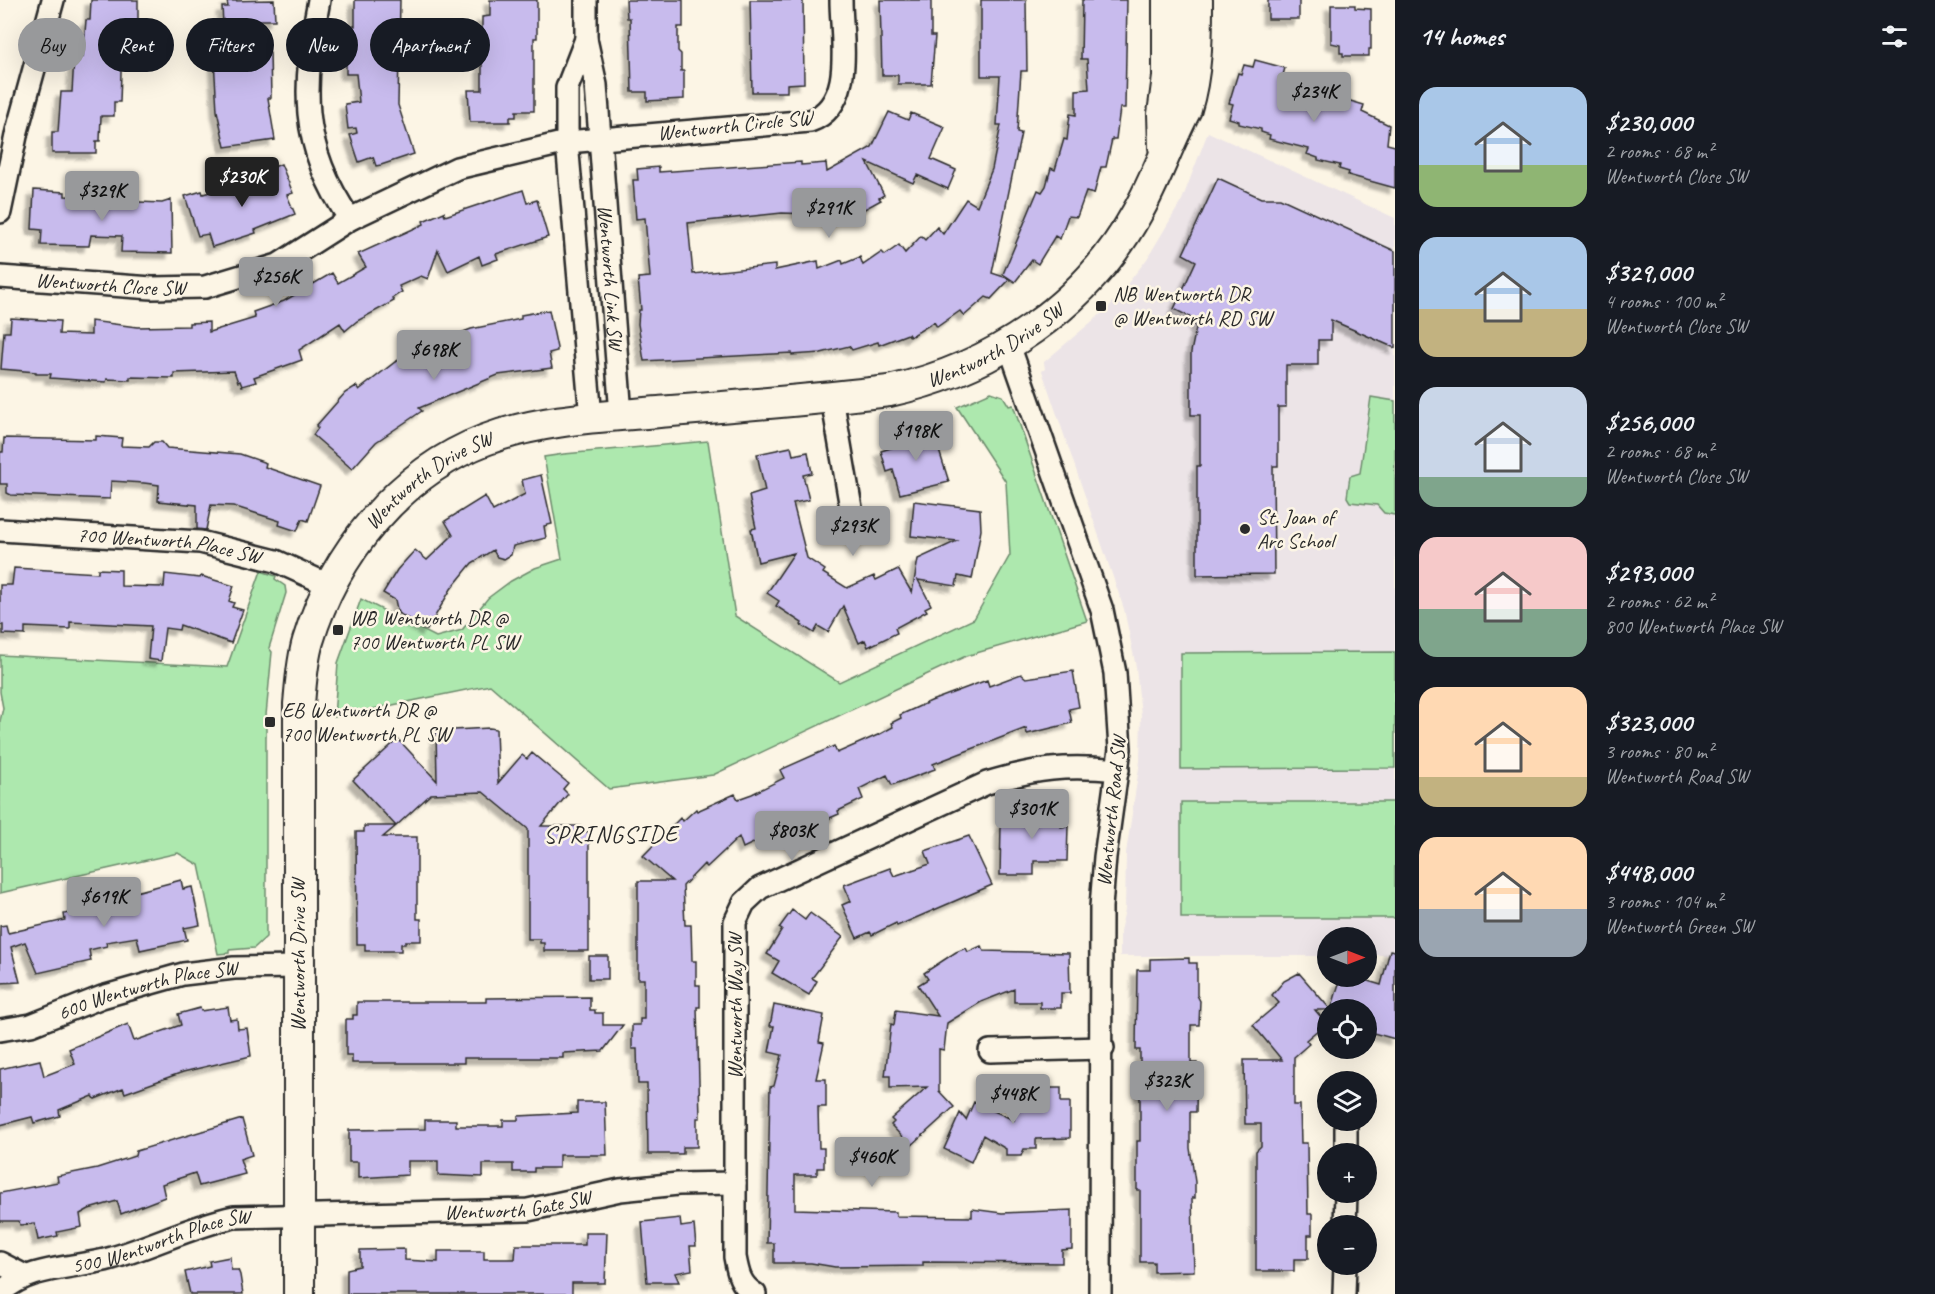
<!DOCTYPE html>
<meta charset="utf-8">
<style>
:root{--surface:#171b24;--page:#242831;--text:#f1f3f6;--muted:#9ea1a6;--accent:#98999b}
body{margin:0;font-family:Caveat,sans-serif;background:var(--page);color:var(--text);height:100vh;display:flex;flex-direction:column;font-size:22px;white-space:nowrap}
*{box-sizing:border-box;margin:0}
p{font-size:20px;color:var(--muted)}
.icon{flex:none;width:33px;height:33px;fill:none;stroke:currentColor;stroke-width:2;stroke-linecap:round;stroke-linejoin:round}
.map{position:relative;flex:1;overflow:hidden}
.drawer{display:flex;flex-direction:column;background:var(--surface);width:540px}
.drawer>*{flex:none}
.hud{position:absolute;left:18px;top:18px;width:570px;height:54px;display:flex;gap:12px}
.needle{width:39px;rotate:90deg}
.tools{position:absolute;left:1317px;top:927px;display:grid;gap:12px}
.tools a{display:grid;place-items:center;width:60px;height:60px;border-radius:50%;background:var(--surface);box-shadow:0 6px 24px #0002;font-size:30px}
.price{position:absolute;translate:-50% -51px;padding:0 14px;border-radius:6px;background:var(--accent);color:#111;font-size:20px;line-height:39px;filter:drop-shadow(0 2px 3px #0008)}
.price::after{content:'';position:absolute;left:50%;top:36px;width:18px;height:14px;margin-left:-9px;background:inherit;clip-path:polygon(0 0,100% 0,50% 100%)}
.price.on{background:#222;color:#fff}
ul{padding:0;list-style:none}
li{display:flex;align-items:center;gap:18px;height:150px;padding:0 24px}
li span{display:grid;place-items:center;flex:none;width:168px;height:120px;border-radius:18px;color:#555}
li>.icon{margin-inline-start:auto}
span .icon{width:72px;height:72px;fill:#fffc;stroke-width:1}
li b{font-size:26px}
h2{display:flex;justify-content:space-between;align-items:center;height:72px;padding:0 24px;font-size:26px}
.pill{padding:0 21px;border-radius:27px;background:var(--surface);box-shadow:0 6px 24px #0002;font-size:21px;line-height:54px}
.pill.on{background:var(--accent);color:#111}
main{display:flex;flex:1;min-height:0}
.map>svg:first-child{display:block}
.built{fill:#ece4e7}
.green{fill:#ade8ae;stroke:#6c8a6c;stroke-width:1.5}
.building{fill:#c8bbed;stroke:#2b2b2b;stroke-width:1.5;filter:url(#shadow)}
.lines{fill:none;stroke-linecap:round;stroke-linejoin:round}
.street-casing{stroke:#2b2b2b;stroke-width:26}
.secondary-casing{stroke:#2b2b2b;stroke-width:34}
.street{stroke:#fcf5e5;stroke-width:21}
.secondary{stroke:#fcf5e5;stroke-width:30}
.poi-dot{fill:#2b2b2b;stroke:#fcf5e5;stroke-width:2}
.labels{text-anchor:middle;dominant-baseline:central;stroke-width:5;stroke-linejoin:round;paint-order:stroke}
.street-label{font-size:21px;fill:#2b2b2b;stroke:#fcf5e5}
.poi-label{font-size:21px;fill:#2b2b2b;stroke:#fcf5e5;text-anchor:start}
.quarter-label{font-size:24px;letter-spacing:1.5px;fill:#2b2b2b;stroke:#fcf5e5}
</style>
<main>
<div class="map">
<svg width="1395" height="1294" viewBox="0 0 1395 1294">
<defs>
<filter id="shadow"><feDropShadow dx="-5.5" dy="5.5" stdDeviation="1.5" flood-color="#0004"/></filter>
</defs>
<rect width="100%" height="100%" fill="#fcf5e5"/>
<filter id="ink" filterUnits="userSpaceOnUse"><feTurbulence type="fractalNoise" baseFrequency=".0167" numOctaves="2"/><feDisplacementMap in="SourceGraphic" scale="12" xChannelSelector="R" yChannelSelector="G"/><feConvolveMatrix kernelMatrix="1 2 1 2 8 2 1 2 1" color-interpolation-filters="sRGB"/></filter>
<g filter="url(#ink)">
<path class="built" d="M1208,132L1395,218V955H1367L1366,938H1328L1327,956H1120V931L1125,910L1126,853L1140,761L1141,715L1136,667L1124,609L1042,371L1045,369L1044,362L1109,307L1147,259L1182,200Z"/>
<path class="green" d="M991,392L1003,396L1009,406L1013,405L1087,621L966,656L713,775L609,789L490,685L334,717L338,663L361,599L436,637L462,630L488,598L511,581L535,568L562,559L544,457L564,454L708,441L735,616L839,682L974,619L1010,555L1006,482L957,407Z
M1371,397L1395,401V515L1384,513L1377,505L1350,502L1347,497L1350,476L1360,473Z
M261,571L276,576L275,579L285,586L286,593L269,648L272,652L266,715V937L254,948L229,950V953L218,954L199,865L178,853L0,893V721L3,708L0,692V655L227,667Z
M1395,652V768L1181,769V653Z
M1181,802H1395V918H1181Z"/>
<path class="building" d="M91,0H138V44H122L120,102H114V116H101L100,141H96V153H52V132H58L61,92H72L74,58L83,57L86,20H90Z
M274,0L275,20H260L262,53L270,52L271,98H268L275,140L225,147L217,111L213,42L224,41L222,7H228L227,1Z
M355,0H400L398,105L414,154L381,165L376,166L373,157L359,162L350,135L357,133L356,128L348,129L345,104L359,102L356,74H346V53H351V26H355Z
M490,0H537V38H534V111H516V117H510V122H470L468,90H482V17L490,16Z
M626,0H683V27H678V51L681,54V71H684V99L647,101V92H632L630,18H627Z
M750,0H803L804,83L787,84V92H752Z
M880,0H931V36H935L931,84H898V75H882Z
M981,0H1026L1027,71H1021L1017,132L1021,133L992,273L1010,279L991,299L986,297L964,316L960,311L937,327L934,322L910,337L908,334L879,345L878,342L852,350L849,346L821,353L792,355V353L644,361L638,324L639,310H641L638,278L650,277L645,218L636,219L633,180H638L637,169L659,167V172L801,162V165L826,163L827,172L872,147L889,112L908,120L911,113L945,127L931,159L956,170L948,189L917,175L913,183L867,162L884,195L879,198L881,200L861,211L860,208L811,214L782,213L688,223L693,274L775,265V270L818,261L819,269L842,260L843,264L860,257L863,265L882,252L885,255L899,245L905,253L921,236L925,240L937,227L943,234L966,199L977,206L992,169L1001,125H997L1000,76H981Z
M1082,0H1127L1125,108H1120L1116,139H1112L1106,167H1101L1094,194L1086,192L1077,217L1068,216L1060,239L1055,236L1038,264L1032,260L1015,282L1003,274L1038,190L1042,192L1046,186L1051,168L1055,170L1064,139L1067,140L1070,114L1076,115V90L1089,89L1087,59H1081Z
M1268,0H1299V19H1268Z
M1331,5H1355V8L1371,9V49H1369V56H1343V53H1340V45L1331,43Z
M1255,60L1285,68L1283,75L1292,78L1291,82L1300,86L1364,105L1362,112L1389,125L1387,144L1395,146V188L1348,175L1349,172L1339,169L1340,165L1318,160V158L1307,154L1309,149L1269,139L1270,135L1261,132V129L1239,124V121L1229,118L1233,104L1229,103L1238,73L1241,74L1244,65L1253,67Z
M281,164L293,193L287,195L295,214L255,230L256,233L212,247L208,234L198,236L185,196L202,191L203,194L217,190L218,193L258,181L256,174Z
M1218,178L1261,198H1280L1395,251V348L1331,320V340H1318V365H1286V407H1278V466H1273L1274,574L1197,575V466H1200V415H1191V352L1196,328L1192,318L1174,309L1196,261L1183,254Z
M34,190L65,192V196L93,197V200L162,203L171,200L172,253L121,252L122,236L91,235L89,246L41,245L42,230L32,229Z
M523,190L527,203L537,200L548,237L496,254L498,259L482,265L479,256L448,271L438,250L428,279L421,276L399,286L402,292L392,298L394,301L357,321L345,331L340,323L299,350L302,360L254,377L256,382L242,386L240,381L238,382L234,371L174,373V378L130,377V380L107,379L106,382L50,378L51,374H36V372L1,369L4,332H10L11,318L60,321L59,334L91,335V321L137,327L189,326V323L209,322V332L255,318L253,312L284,301L332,273L338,283L366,267L358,254L424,224L423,221L444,212L445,216Z
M549,310L557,348V351L549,353L552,368L498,375L419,408L422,411L376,442L352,469L313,435L318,428L316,426L345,393L356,386L359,390L395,362L422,348L471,329L521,319V315Z
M932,428L949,482L900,494L893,470L887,472L881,451L894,447L892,440L896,438Z
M96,436L122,438L121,446L149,447L154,442H162L167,448L240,454L266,463L265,467L320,486L308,521L302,519L297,531L279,525L280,521L233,506L211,505L206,530L197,529V505L158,501L159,485L144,483L111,481L110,499L11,495L7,493V484H0V452H3L4,438L96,440Z
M791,447L793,455L808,452L812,473L803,475L809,500L793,503L807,558L825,570L823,573L847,588L874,576L876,580L898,569L912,593L918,559L957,541L911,536L914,501L980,509L981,530L972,579L958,576L956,586L918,580L931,605L925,608L927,611L895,628L897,633L868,647L865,640L859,643L843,606L828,632L818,626L814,633L801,625L802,623L776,606L779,601L767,593L794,553L758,562L751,529L756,528L749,496L765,491L757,454Z
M541,475L552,524L544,526L546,538L513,546L511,555L504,559L497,557L493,550L472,563L451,589L427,630L398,613L395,600L383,593L397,570L415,550L427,560L453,535L445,521L485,496L493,511L525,494L522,480Z
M14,568L98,573V569L121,570V586L164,587L165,574L200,578L201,576L234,586L229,601L234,603L232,607L243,610L231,643L180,625L179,630L165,628L161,661L148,659L151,626L70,622V629L25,627V635L3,634V625H0V585H12Z
M1073,671L1079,707L1069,709L1072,723L1027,734L1026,728L933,764L935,769L892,785L887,775L859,789L863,799L838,811L839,814L816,824L814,820L770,842L768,836L743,848L739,837L707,867L704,864L683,886L685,925H691L692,961H696V985H700V1007H697L700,1118H697V1147H683V1154H648L647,1084H638L637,1049H632V1025H640V1019H644V979H638V881H672L643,856L680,818L683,821L696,809L697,811L735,794L738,799L752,794L784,778L780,770L834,746L837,753L880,734L893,727L891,723L901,718L900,715L931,701L987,680L989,686L1021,674L1026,678Z
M489,728L496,729L498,783L522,755L527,759L532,753L568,783L563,789L568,794L541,826H581V832H589V951H544V943H540V939H528V829L483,792L431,794L396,826L353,780L398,739L437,781L436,731Z
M1040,808H1061V827L1068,826L1067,861H1034V875H1000L1001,824L1012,823V809Z
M364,826H396L383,837H417V919H421V941H405V944H401V951H365V944H357L356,832H364Z
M969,836L992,885L897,926L896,923L872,935L870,932L857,938L842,905L851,901L844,885L890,868L894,876L930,864L925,851Z
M181,880L183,889L192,887L200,925L184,928L187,940L140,950L137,937L106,942L107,946L89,950L91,961L38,973L25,942L11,947L20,982L0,983V926L6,925L8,933L65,920L64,914L80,911L79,905L116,897L120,891L127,889L132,893Z
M792,910L805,920L810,913L843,937L812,978L817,981L809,995L772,973L779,961L767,954L782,930L779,928Z
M981,946L984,951L1069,953L1070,993H1061V1008H1040V1002H1014V989L981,1002L947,1023L944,1050L939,1049V1091L954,1107L911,1146L891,1125L894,1122L891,1119L927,1087L890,1088V1076H885L891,1024L894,1025L896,1010L938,1016L918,985L928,979L924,973L956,952L966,948L968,952Z
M1390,950L1395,951V1039L1366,1031V1010H1331L1340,980L1351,982L1352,976L1381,985Z
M589,956H608V979H589Z
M1189,958V963H1197V995L1200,1001L1199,1025H1191V1063H1197L1196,1112H1190V1148L1195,1182V1198H1192L1194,1271L1154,1272V1262H1140V1190H1137V1141H1140V1050H1136L1137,970H1150V959Z
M1299,973L1331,1010H1315L1326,1023L1306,1040L1309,1044L1294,1057V1105H1300L1301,1143H1307L1308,1214H1312V1235H1308V1259H1294V1271H1256V1151L1261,1146V1124H1245L1244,1060H1282L1253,1025L1279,1003L1272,995L1284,981Z
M590,997V1010H595V1013H603V1025H623L603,1051L563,1053V1058H464V1063H352V1055H346V1019H353V1015H357V1002H486V998Z
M774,1005L824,1015L819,1042L824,1043L816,1079H826V1107H818L819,1148H824V1168H817V1175H795V1209L896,1212V1216L972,1217V1209L1002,1213L1072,1210V1249L1062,1250V1263L923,1262V1266L835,1267L811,1263H774V1243H767L770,1087L774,1086L782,1055L769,1052L774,1026H770Z
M228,1007L230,1020L237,1019L238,1029L247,1028L251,1056L183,1072L125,1093L123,1088L95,1099L93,1096L59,1110L60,1116L34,1123L32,1117L0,1125V1069L40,1060L44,1076L75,1064L69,1049L128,1024L134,1041L181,1025L178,1014L200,1008L201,1011Z
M1039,1088H1061V1102H1070V1138L1036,1139V1149H1024L1021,1156H1006V1149L983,1135L971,1162L944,1149L960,1113L966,1120L974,1102L1014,1120L1015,1099H1039Z
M577,1102H605L607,1155H559V1168H534V1172H513V1164H483V1177L438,1175V1161H408V1175L358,1178V1162H349V1130L425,1129V1120H456V1126H503V1120H518V1116L577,1113Z
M242,1119L252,1155L240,1159L245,1174L199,1186L195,1173L162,1184L165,1197L121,1214L117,1201L89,1209L80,1214L82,1227L57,1232L58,1236L38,1240L35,1224L20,1225L19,1221H0V1193L58,1182L57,1176L97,1168L135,1156L136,1151Z
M680,1218L681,1227L694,1225L696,1246H690L692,1270L675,1273L679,1282H647L642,1222Z
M585,1233H607L605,1283H572V1294H347V1269L360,1266V1250L405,1249V1260L438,1262V1251H484V1259H515L516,1245H585Z
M230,1257L231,1270H238L240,1275L243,1294H190L185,1272L210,1266L209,1261Z"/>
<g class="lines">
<g class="street-casing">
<g id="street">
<path d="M319,0C303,84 298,145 350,219"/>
<path id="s1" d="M586,0V39L596,85L621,415"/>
<path d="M586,39L567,88V142L591,418"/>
<path d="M0,212L17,131L53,0"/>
<path id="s2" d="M0,277L152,288L205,287L278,265L350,219L457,168L567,142L810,121C856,104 841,38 841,0"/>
<path d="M1009,345L1102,610L1115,673L1120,749L1105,857L1101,907L1100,1294"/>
<path d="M832,398L855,531"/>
<path id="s3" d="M0,530L200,542L276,561L331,586"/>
<path id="s4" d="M0,1030L31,1025L102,997L183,974L234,968L298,967"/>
<path d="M990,1051L1103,1048"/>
<path d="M1346,1154V1120"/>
<path d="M1345,1226L1346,1192"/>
<path d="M0,1263L25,1276"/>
<path id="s5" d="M0,1293C30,1265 75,1269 112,1258C153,1246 192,1226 234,1217L528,1210L620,1190L678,1184L735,1183"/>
<path d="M755,1294C740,1285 738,1273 735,1257V922L744,903L760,888L987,783C1036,768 1067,765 1118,770"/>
<path d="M1344,1294L1345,1264"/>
</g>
</g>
<g class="secondary-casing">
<g id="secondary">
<path d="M1164,147L1163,114L1168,77V0"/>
<path id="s6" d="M299,1294V704C301,683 302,661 308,641C334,554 399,473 485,440C541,419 600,417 659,412C735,406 812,400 889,391C992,369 1086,306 1137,213C1156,180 1168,143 1186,109C1197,73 1197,37 1197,0"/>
</g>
</g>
<use href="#street" class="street"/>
<use href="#secondary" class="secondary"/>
</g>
</g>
<g class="poi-dot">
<rect x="1095" y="300" width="12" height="12" rx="3"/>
<circle cx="1245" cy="529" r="6"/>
<rect x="332" y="624" width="12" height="12" rx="3"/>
<rect x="264" y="716" width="12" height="12" rx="3"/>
</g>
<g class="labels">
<g class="street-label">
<text transform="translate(735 125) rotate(-6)">Wentworth Circle SW</text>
<text stroke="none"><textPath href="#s1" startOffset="279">Wentworth Link SW</textPath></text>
<text stroke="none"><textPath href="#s2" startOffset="111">Wentworth Close SW</textPath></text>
<text stroke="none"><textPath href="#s6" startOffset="1455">Wentworth Drive SW</textPath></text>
<text stroke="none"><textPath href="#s6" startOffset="861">Wentworth Drive SW</textPath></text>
<text stroke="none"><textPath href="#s3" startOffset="170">700 Wentworth Place SW</textPath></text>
<text transform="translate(1111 811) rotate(-84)">Wentworth Road SW</text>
<text transform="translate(298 955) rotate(-90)">Wentworth Drive SW</text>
<text stroke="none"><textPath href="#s4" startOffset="154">600 Wentworth Place SW</textPath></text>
<text transform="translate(735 1006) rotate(-90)">Wentworth Way SW</text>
<text stroke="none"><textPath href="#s5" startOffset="532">Wentworth Gate SW</textPath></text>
<text stroke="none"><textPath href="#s5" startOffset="171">500 Wentworth Place SW</textPath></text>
</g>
<g class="poi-label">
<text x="1113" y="294">NB Wentworth DR<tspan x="1113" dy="24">@ Wentworth RD SW</tspan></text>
<text x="1257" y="517">St. Joan of<tspan x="1257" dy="24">Arc School</tspan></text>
<text x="350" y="618">WB Wentworth DR @<tspan x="350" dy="24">700 Wentworth PL SW</tspan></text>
<text x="282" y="710">EB Wentworth DR @<tspan x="282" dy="24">700 Wentworth PL SW</tspan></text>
</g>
<g class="quarter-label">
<text x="611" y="834">SPRINGSIDE</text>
</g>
</g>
</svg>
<div class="tools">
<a><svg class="needle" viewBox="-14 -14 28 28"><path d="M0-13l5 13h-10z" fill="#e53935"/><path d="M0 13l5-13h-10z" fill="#9ea1a6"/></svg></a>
<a><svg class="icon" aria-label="locate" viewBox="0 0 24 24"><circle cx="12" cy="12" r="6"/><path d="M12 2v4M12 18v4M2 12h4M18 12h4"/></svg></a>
<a><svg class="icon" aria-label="layers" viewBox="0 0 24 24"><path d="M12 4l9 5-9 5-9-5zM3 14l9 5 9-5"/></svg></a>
<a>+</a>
<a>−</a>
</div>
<b class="price" style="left:1314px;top:123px">$234K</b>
<b class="price on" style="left:242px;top:208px">$230K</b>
<b class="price" style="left:102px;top:222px">$329K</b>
<b class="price" style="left:829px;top:239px">$291K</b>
<b class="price" style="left:276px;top:308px">$256K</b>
<b class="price" style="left:434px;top:381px">$698K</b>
<b class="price" style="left:916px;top:462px">$198K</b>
<b class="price" style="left:853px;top:557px">$293K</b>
<b class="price" style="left:1032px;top:840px">$301K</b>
<b class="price" style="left:792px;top:862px">$803K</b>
<b class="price" style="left:104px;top:928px">$619K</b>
<b class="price" style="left:1167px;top:1112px">$323K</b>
<b class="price" style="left:1013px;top:1125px">$448K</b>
<b class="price" style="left:872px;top:1188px">$460K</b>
<div class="hud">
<a class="pill on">Buy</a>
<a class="pill">Rent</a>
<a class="pill">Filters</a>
<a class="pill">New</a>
<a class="pill">Apartment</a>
</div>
</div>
<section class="drawer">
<h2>14 homes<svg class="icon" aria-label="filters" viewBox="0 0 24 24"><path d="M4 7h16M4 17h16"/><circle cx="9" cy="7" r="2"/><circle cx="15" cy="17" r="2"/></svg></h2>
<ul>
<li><span style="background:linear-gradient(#a9c7e8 65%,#8fb573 0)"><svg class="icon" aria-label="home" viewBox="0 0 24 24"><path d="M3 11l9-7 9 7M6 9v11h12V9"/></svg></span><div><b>$230,000</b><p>2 rooms · 68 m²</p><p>Wentworth Close SW</p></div></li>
<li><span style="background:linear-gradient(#a9c7e8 60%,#c2b280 0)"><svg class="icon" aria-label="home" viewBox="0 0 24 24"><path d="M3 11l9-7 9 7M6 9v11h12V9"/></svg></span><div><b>$329,000</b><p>4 rooms · 100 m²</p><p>Wentworth Close SW</p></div></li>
<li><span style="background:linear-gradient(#c9d6e8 75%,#7fa58c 0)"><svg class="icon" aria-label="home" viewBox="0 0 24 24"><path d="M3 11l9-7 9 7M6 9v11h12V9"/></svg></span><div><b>$256,000</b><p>2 rooms · 68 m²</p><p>Wentworth Close SW</p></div></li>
<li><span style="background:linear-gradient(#f6c9c9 60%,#7fa58c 0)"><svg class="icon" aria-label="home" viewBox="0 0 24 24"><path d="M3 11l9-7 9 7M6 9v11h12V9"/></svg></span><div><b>$293,000</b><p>2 rooms · 62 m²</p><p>800 Wentworth Place SW</p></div></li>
<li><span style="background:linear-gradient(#ffd9b3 75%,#c2b280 0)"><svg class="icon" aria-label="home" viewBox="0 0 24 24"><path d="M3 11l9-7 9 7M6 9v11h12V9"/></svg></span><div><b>$323,000</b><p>3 rooms · 80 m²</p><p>Wentworth Road SW</p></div></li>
<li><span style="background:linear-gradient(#ffd9b3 60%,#9aa5b1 0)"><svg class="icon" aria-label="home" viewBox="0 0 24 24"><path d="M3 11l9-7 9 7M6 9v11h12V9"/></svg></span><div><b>$448,000</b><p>3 rooms · 104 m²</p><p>Wentworth Green SW</p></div></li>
</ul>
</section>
</main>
